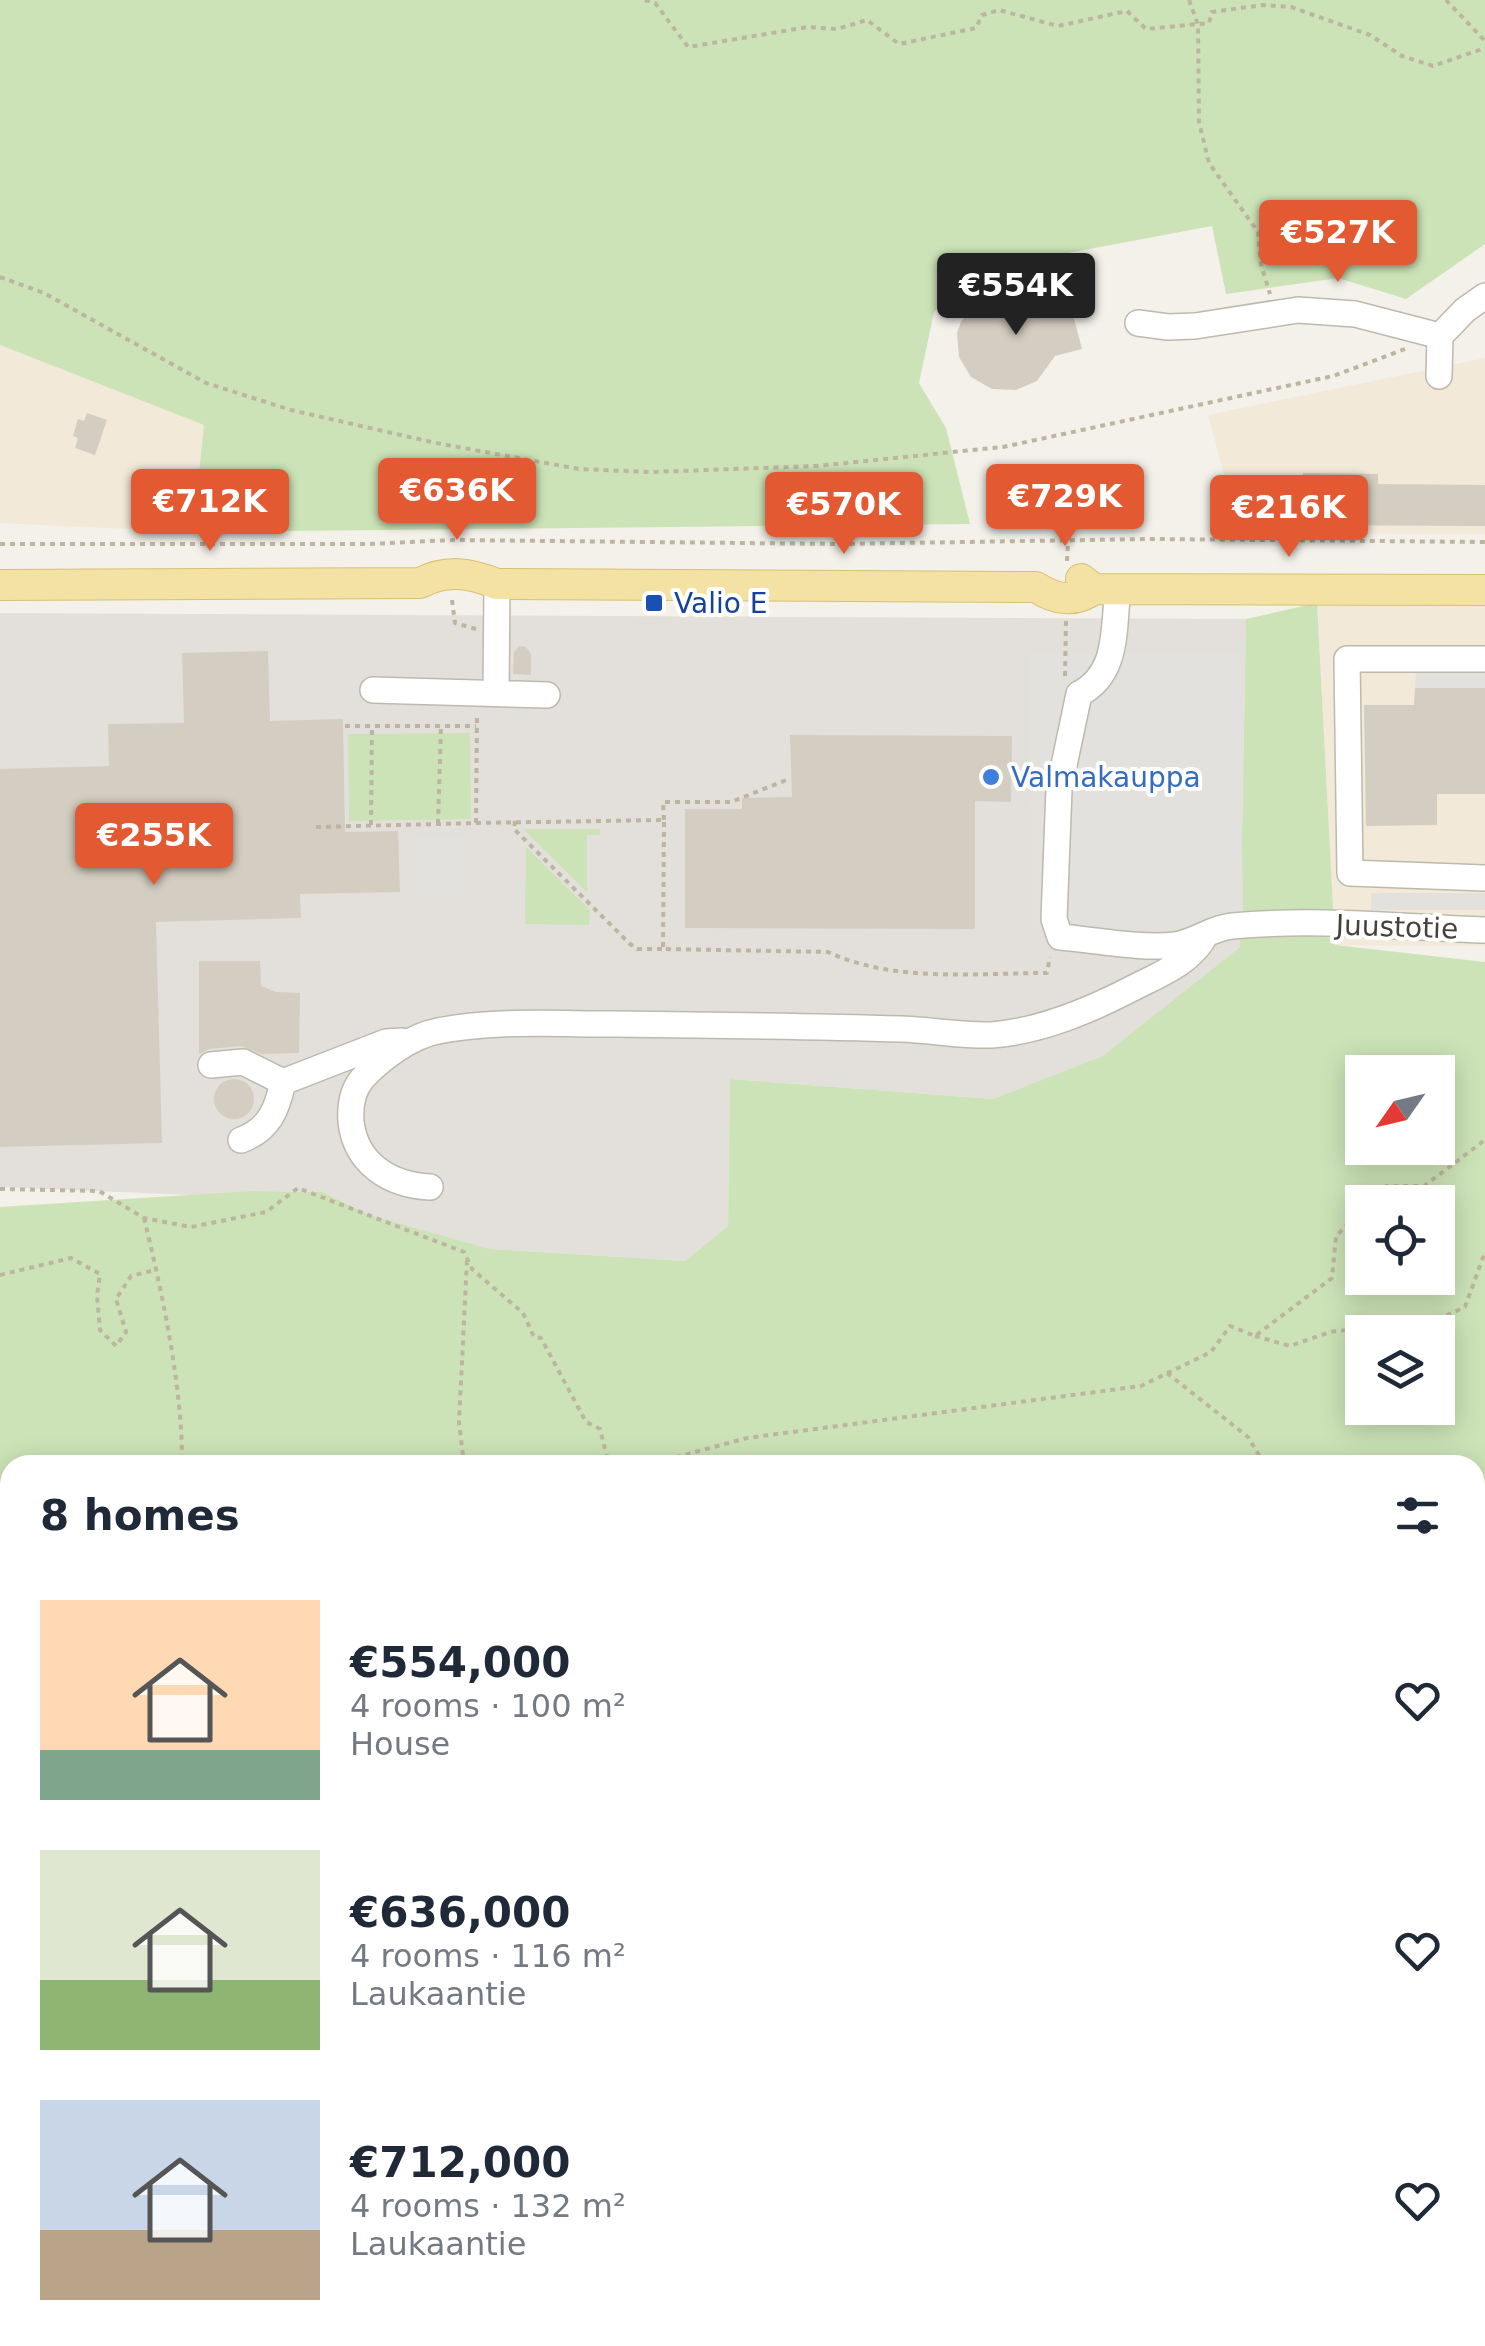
<!DOCTYPE html>
<meta charset="utf-8">
<style>
:root{--surface:#fff;--page:#f2f2f3;--text:#1f2937;--muted:#747a83;--accent:#e25932}
body{margin:0;font-family:"DejaVu Sans",sans-serif;background:var(--page);color:var(--text);height:100vh;display:flex;flex-direction:column;font-size:38px;white-space:nowrap}
*{box-sizing:border-box;margin:0}
p{font-size:32px;color:var(--muted)}
.icon{flex:none;width:55px;height:55px;fill:none;stroke:currentColor;stroke-width:2;stroke-linecap:round;stroke-linejoin:round}
.map{position:relative;flex:1;overflow:hidden}
.sheet{position:absolute;left:0px;top:1455px;width:1485px;height:892px;display:flex;flex-direction:column;background:var(--surface);border-radius:30px 30px 0 0;box-shadow:0 5px 25px #0003}
.sheet>*{flex:none}
.needle{width:65px;rotate:236deg}
.fabs{position:absolute;left:1345px;top:1055px;display:grid;gap:20px}
.fabs a{display:grid;place-items:center;width:110px;height:110px;border-radius:0px;background:var(--surface);box-shadow:0 5px 25px #0003;font-size:50px}
.price{position:absolute;translate:-50% -85px;padding:0 22px;border-radius:10px;background:var(--accent);color:#fff;font-size:32px;line-height:65px;filter:drop-shadow(0 2px 5px #0008)}
.price::after{content:'';position:absolute;left:50%;top:60px;width:30px;height:22px;margin-left:-15px;background:inherit;clip-path:polygon(0 0,100% 0,50% 100%)}
.price.on{background:#222;color:#fff}
ul{padding:0;list-style:none}
li{display:flex;align-items:center;gap:30px;height:250px;padding:0 40px}
li span{display:grid;place-items:center;flex:none;width:280px;height:200px;border-radius:0px;color:#555}
li>.icon{margin-inline-start:auto}
span .icon{width:120px;height:120px;fill:#fffc;stroke-width:1}
li b{font-size:42px}
h2{display:flex;justify-content:space-between;align-items:center;height:120px;padding:0 40px;font-size:42px}
.map>svg:first-child{display:block}
.commercial{fill:#f2e9d8}
.industrial{fill:#e3e0db}
.green{fill:#cce3b7;fill-rule:evenodd}
.parking{fill:#e2e1de}
.building{fill:#d4cdc1}
.lines{fill:none;stroke-linecap:round;stroke-linejoin:round}
.minor-casing{stroke:#beb9ad;stroke-width:28}
.major-casing{stroke:#d7c074;stroke-width:32}
.path{stroke:#beb5a0;stroke-width:4;stroke-dasharray:5 5;stroke-linecap:butt}
.minor{stroke:#fff;stroke-width:25}
.major{stroke:#f3e2a3;stroke-width:30}
.transit-dot{fill:#1a4fb4;stroke:#fff;stroke-width:4}
.shop-dot{fill:#3f7fe0;stroke:#fff;stroke-width:4}
.labels{text-anchor:middle;dominant-baseline:central;stroke-width:8;stroke-linejoin:round;paint-order:stroke}
.transit-label{font-size:28px;fill:#164399;stroke:#fff;text-anchor:start}
.shop-label{font-size:28px;fill:#366cbe;stroke:#fff;text-anchor:start}
.street-label{font-size:28px;fill:#464239;stroke:#fff}
</style>
<div class="map">
<svg width="1485" height="2346" viewBox="0 0 1485 2346">
<rect width="100%" height="100%" fill="#f3f1ea"/>
<path class="commercial" d="M0,345L205,425L193,532L0,523Z
M1485,358V534L1240,533L1208,415Z
M1317,603L1485,606V946L1335,945Z"/>
<path class="industrial" d="M0,613L1246,619L1240,947L1103,1057L993,1099L730,1079L728,1226L685,1261L490,1249L367,1214L323,1192L252,1191L213,1196L0,1187Z
M10,1682V2090L0,2093V1684Z
M1475,1841H1485V2346H0V2202L10,2201V2338H1475Z"/>
<path class="green" d="M0,0H1485V244L1406,299L1338,278L1226,294L1212,226L972,271L934,312L919,383L946,428L970,524L193,532L204,425L0,345Z
M1317,603L1335,945L1485,962V1841H1475V1465H10V1682L0,1684V1207L252,1191L323,1192L367,1214L490,1249L685,1261L728,1226L730,1079L993,1099L1103,1056L1240,947L1246,619ZM1362,1072H1438V1148H1362ZM1362,1202H1438V1278H1362ZM1362,1332H1438V1408H1362Z
M470,733L471,819L349,821L348,734Z
M523,829H600V835H587V892Z
M526,847L590,910L589,925L525,924Z"/>
<path class="parking" d="M1240,653L1243,928L1031,929L1029,654Z
M1416,671L1485,672V688H1415Z
M415,838H465L466,894L416,895Z
M1371,893H1485V910H1371Z"/>
<path class="building" d="M1066,288L1082,349L1055,356L1037,381L1016,390L992,389L971,377L959,357L957,333L961,322L975,303L997,293L1028,298Z
M87,413L107,420L95,455L75,448L78,438L73,436L78,419L84,421Z
M1303,473L1378,474V484L1485,485V526L1303,525Z
M519,646L526,647L531,654V675L513,674L514,652Z
M268,651L270,721L343,719L345,832L398,831L400,892L300,894L301,918L156,922L162,1143L0,1147V769L109,766L108,724L184,723L182,653Z
M1415,688H1485V794H1437V825L1366,826L1364,705H1414Z
M790,735L1012,736L1011,802L975,801V929L685,928V809H742V798L792,797Z
M199,961H260L261,986L276,992L300,993L299,1053L262,1054L241,1046L209,1049L199,1054Z
M214 1099a20 20 0 1 1 40 0a20 20 0 1 1-40 0Z"/>
<g class="lines">
<g class="minor-casing">
<path id="minor" d="M1138,323L1168,327L1195,326L1298,310L1355,314L1440,336
M1439,376L1440,336L1465,310L1485,296
M1118,589C1113,628 1119,674 1079,694L1059,789L1054,919L1060,937C1095,940 1142,949 1175,945C1196,942 1211,928 1232,926C1315,918 1402,927 1485,930
M1485,659H1347L1350,873L1485,878
M373,690L547,695
M496,693L497,584
M211,1065L243,1062L283,1082L386,1042L402,1041
M241,1140C270,1129 277,1109 283,1082
M430,1187C390,1185 356,1164 351,1122C350,1108 352,1091 362,1079C380,1059 411,1036 438,1031C494,1020 555,1024 612,1024C708,1025 805,1026 901,1029C931,1030 962,1036 992,1035C1042,1031 1091,1010 1135,987C1161,974 1193,961 1206,934
M0,1880L10,1879
M0,2160L10,2159
M1475,2281L1485,2284
M105,2346L107,2338
M1023,2346V2338"/>
</g>
<g class="major-casing">
<path id="major" d="M1081,579L1094,589L1485,590
M0,585L420,583C447,569 470,573 497,584L1036,587C1055,600 1076,603 1094,589"/>
</g>
<path class="path" d="M645,0L655,3L688,47L808,27L837,29L867,20L899,44L976,28L982,15L999,10L1058,26L1127,11L1146,29L1209,23L1212,12L1263,5L1291,7L1370,35L1402,56L1433,66L1485,48
M1189,0L1198,25L1199,122L1209,163L1258,232L1261,265L1270,294
M1446,0L1485,41
M0,277L44,293L206,383L291,410L436,443L579,469L651,472L816,466L1003,447L1333,376L1405,349
M0,544H368L453,540L839,544L1152,539L1485,542
M1067,561L1068,541
M452,600L455,623L476,629
M1065,676L1066,620
M345,726H476
M664,820L663,802H731L789,779
M515,821L514,829L630,944L637,949H663
M476,823L664,820L663,949L828,952C895,983 975,973 1047,973L1050,957
M438,824L441,726
M371,825L372,726
M316,827L476,823L477,713
M0,1189L99,1191L144,1218L191,1227L266,1212L298,1188L464,1252L472,1269L523,1313L534,1337L541,1338L586,1422L600,1429L609,1465
M1370,1202L1386,1186H1424L1485,1140
M144,1218C162,1291 183,1390 182,1465
M0,1275L71,1258L100,1274L97,1296L100,1330L116,1346L126,1332L116,1299L131,1276L155,1270
M1410,1332L1465,1307L1485,1252
M1255,1336L1290,1346L1330,1332L1364,1328L1401,1332
M1167,1373L1248,1437L1265,1465
M464,1465L459,1422L467,1260
M647,1465L747,1438L1141,1386L1211,1352L1230,1326L1255,1336L1332,1278L1336,1236L1362,1210
M1475,1526L1485,1527
M0,1534L10,1531
M0,2188L10,2187
M1475,2312L1485,2315"/>
<use href="#minor" class="minor"/>
<use href="#major" class="major"/>
</g>
<rect class="transit-dot" x="644" y="593" width="20" height="20" rx="5"/>
<circle class="shop-dot" cx="991" cy="777" r="10"/>
<g class="labels">
<g class="transit-label">
<text x="674" y="603">Valio E</text>
</g>
<g class="shop-label">
<text x="1011" y="777">Valmakauppa</text>
</g>
<g class="street-label">
<text transform="translate(1397 927) rotate(2)">Juustotie</text>
</g>
</g>
</svg>
<div class="fabs">
<a><svg class="needle" viewBox="-14 -14 28 28"><path d="M0-13l5 13h-10z" fill="#e53935"/><path d="M0 13l5-13h-10z" fill="#747a83"/></svg></a>
<a><svg class="icon" aria-label="locate" viewBox="0 0 24 24"><circle cx="12" cy="12" r="6"/><path d="M12 2v4M12 18v4M2 12h4M18 12h4"/></svg></a>
<a><svg class="icon" aria-label="layers" viewBox="0 0 24 24"><path d="M12 4l9 5-9 5-9-5zM3 14l9 5 9-5"/></svg></a>
</div>
<b class="price" style="left:1338px;top:285px">€527K</b>
<b class="price on" style="left:1016px;top:338px">€554K</b>
<b class="price" style="left:457px;top:543px">€636K</b>
<b class="price" style="left:1065px;top:549px">€729K</b>
<b class="price" style="left:210px;top:554px">€712K</b>
<b class="price" style="left:844px;top:557px">€570K</b>
<b class="price" style="left:1289px;top:560px">€216K</b>
<b class="price" style="left:154px;top:888px">€255K</b>
<section class="sheet">
<h2>8 homes<svg class="icon" aria-label="filters" viewBox="0 0 24 24"><path d="M4 7h16M4 17h16"/><circle cx="9" cy="7" r="2"/><circle cx="15" cy="17" r="2"/></svg></h2>
<ul>
<li><span style="background:linear-gradient(#ffd9b3 75%,#7fa58c 0)"><svg class="icon" aria-label="home" viewBox="0 0 24 24"><path d="M3 11l9-7 9 7M6 9v11h12V9"/></svg></span><div><b>€554,000</b><p>4 rooms · 100 m²</p><p>House</p></div><svg class="icon" aria-label="heart" viewBox="0 0 24 24"><path d="M12 20l-8-8c-3-5 5-10 8-4 3-6 11-1 8 4z"/></svg></li>
<li><span style="background:linear-gradient(#dfe7d0 65%,#8fb573 0)"><svg class="icon" aria-label="home" viewBox="0 0 24 24"><path d="M3 11l9-7 9 7M6 9v11h12V9"/></svg></span><div><b>€636,000</b><p>4 rooms · 116 m²</p><p>Laukaantie</p></div><svg class="icon" aria-label="heart" viewBox="0 0 24 24"><path d="M12 20l-8-8c-3-5 5-10 8-4 3-6 11-1 8 4z"/></svg></li>
<li><span style="background:linear-gradient(#c9d6e8 65%,#b9a48a 0)"><svg class="icon" aria-label="home" viewBox="0 0 24 24"><path d="M3 11l9-7 9 7M6 9v11h12V9"/></svg></span><div><b>€712,000</b><p>4 rooms · 132 m²</p><p>Laukaantie</p></div><svg class="icon" aria-label="heart" viewBox="0 0 24 24"><path d="M12 20l-8-8c-3-5 5-10 8-4 3-6 11-1 8 4z"/></svg></li>
</ul>
</section>
</div>
